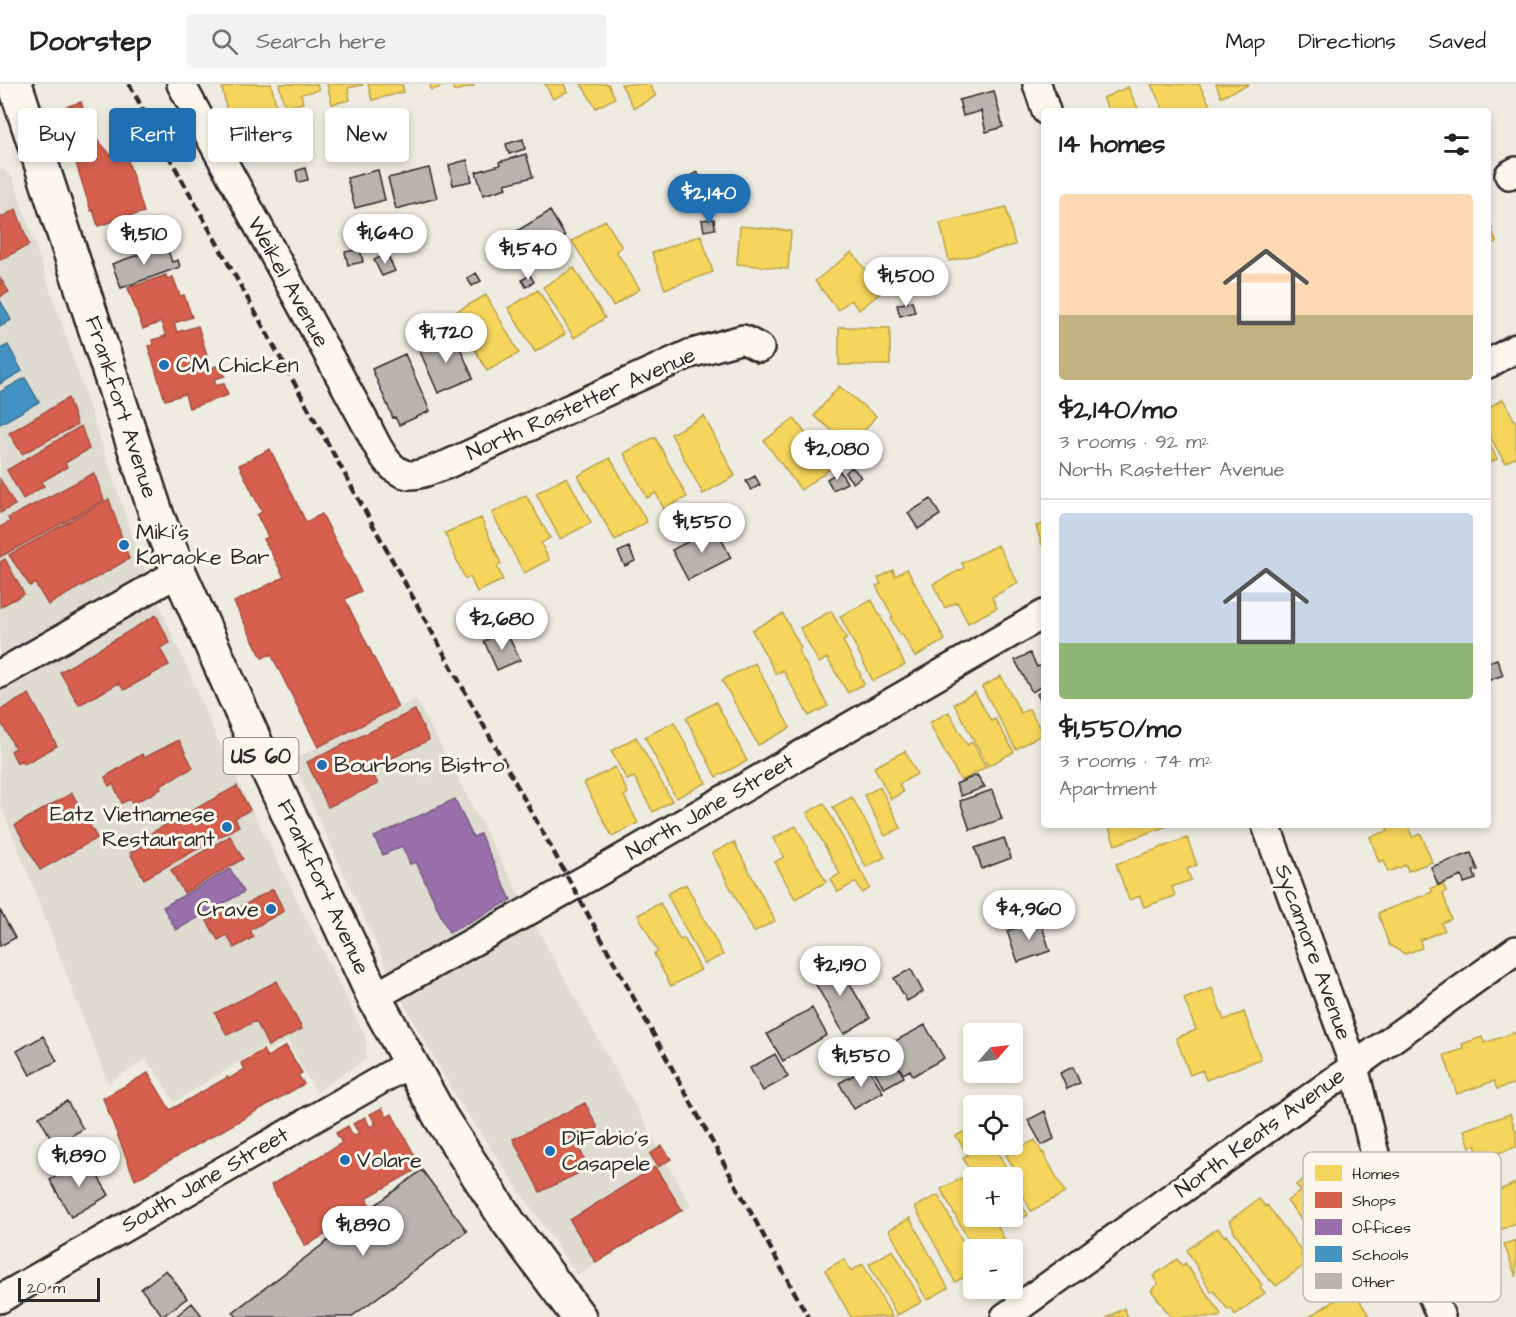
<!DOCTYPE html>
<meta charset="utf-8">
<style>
:root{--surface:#fff;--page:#f2f2f2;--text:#222;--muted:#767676;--line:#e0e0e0;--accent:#1f6fb2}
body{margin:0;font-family:"Architects Daughter",sans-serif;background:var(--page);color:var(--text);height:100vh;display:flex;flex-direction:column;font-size:22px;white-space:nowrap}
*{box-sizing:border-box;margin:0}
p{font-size:20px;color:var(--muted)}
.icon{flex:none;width:33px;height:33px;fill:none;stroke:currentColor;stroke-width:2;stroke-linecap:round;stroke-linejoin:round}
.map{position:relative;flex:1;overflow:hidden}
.side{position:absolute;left:1041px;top:24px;width:450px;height:720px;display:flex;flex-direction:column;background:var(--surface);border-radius:6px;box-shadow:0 3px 9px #0003}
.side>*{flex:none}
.hud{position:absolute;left:18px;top:24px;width:570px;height:54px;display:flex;gap:12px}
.needle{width:39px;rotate:62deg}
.fabs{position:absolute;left:963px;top:939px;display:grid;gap:12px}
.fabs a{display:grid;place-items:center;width:60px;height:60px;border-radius:6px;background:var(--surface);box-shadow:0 3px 9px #0003;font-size:30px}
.scale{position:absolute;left:18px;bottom:15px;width:82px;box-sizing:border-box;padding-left:6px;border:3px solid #2b2b2b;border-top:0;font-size:16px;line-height:21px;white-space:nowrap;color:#2b2b2b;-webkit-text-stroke:4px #fbf7ec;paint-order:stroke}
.price{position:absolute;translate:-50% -51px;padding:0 14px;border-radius:21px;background:#fff;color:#222;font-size:20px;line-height:39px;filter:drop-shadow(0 2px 3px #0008)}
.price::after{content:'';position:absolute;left:50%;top:36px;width:18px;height:14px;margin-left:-9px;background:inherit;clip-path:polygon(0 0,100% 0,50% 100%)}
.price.selected{background:var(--accent);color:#fff}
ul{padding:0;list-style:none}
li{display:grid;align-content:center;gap:12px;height:318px;padding:0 18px}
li+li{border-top:2px solid var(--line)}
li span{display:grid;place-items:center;height:186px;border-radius:6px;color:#555}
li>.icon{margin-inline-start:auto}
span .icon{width:108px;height:108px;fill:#fffc;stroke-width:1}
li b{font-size:26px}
h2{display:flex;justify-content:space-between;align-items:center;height:72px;padding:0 18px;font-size:26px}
.pill{padding:0 21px;border-radius:6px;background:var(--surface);box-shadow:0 3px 9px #0003;font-size:21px;line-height:54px}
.pill.selected{background:var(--accent);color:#fff}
header{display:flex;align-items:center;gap:36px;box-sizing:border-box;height:84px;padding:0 30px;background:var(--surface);border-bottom:2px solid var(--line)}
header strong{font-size:28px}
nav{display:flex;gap:33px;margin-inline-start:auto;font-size:21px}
.search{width:420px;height:54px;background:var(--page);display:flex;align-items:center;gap:15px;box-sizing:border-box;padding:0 21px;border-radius:6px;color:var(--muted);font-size:22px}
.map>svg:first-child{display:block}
.built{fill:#dedbd1}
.homes{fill:#f6d55c;stroke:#b9a24d;stroke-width:1.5}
.shops{fill:#d6604d;stroke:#a35043;stroke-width:1.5}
.offices{fill:#9970ab;stroke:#785b85;stroke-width:1.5}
.schools{fill:#4393c3;stroke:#3c7495;stroke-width:1.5}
.building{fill:#b8b5ae;stroke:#2b2b2b;stroke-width:1.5}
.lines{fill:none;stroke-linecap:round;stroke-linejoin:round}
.minor-casing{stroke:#2b2b2b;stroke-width:32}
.primary-casing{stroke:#2b2b2b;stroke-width:38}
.minor{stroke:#fbf7ec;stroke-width:27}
.primary{stroke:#fbf7ec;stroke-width:33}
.rail{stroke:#2b2b2b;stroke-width:4.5;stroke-dasharray:9 4.5;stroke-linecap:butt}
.poi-dot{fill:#1f6fb2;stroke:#fbf7ec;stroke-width:2}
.labels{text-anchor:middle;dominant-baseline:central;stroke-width:6;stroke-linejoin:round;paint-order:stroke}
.shield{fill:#fbf7ec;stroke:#696865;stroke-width:1.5}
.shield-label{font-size:21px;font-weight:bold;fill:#2b2b2b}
.street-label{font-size:22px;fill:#2b2b2b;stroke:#fbf7ec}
.poi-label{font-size:22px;fill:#2b2b2b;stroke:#fbf7ec;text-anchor:start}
.key{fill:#fbf7ec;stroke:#bdbab2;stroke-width:1.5}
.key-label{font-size:16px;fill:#2b2b2b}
</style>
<header>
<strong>Doorstep</strong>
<div class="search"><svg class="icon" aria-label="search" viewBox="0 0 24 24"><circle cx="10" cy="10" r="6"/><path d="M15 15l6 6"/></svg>Search here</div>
<nav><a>Map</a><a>Directions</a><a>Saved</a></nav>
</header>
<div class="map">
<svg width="1516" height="1233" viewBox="0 0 1516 1233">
<rect width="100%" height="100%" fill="#eeebe0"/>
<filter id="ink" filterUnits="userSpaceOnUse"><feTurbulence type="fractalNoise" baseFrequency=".0167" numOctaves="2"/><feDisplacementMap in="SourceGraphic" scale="12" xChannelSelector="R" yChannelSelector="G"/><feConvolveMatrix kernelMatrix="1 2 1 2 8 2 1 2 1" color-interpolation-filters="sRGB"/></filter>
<g filter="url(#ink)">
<path class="built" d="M0,83L13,94L140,475L222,666L366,954V975L316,1008L287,956L268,967L264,962L175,1018L147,975L108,999L28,789L0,720Z
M416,615L531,834L691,1122L577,1191L456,1013L402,916L292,676Z"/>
<path class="homes" d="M231,0H271L277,25L229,36L222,4L232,2Z
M279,0H317L319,6L301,10L303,19L285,23Z
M327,0H363V1L348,4L350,16L332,20Z
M368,0H402L404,8L372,16Z
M430,0H447L448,1L431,6Z
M452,0H473L474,2L454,7Z
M545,0H564L567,8L553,15Z
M581,0H608L615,14L596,24Z
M621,0H649L656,12L634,24Z
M1151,0H1199L1213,27H1164Z
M1216,0H1250L1221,13Z
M1128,3L1139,27H1109L1103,14Z
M1006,123L1015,161L949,177L940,139Z
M1488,133L1496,158L1488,161Z
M605,136L622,163L616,167L640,205L613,222L572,157Z
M740,142L791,147L788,185L737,180Z
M701,151L713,188L665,205L652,169Z
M852,168L871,193L878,188L889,202L859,226L851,216L838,226L815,197Z
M574,184L605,234L574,254L543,203Z
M538,206L565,250L535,268L508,224Z
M486,211L519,269L487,287L463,244L458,247L450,231Z
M839,243L890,244V281H839Z
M839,302L876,332L852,362L814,332Z
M1503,315L1516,339V373L1505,379L1488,349V324Z
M704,332L735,392L703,410L671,350Z
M794,334L831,384L801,406L764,357Z
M655,353L687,413L664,425L656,409L647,414L624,369Z
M1488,357L1497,375L1488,380Z
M610,374L647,438L615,456L578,392Z
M567,393L591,439L560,455L536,409Z
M526,411L550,454L541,459L549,476L524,489L492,429Z
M481,434L501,480L497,482L503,496L477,508L470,493L465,495L445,449Z
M1044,440V460L1042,461L1036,442Z
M998,461L1018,499L992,513L997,524L968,539L957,518L945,524L933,500L964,484L962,479Z
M907,485L945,556L915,573L902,550L900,551L891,534L893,533L876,502L881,500L878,494L893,486L895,492Z
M872,516L905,581L873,597L840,532Z
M831,527L847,555L843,557L861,591L860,592L864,600L848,609L827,574L819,579L800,544Z
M783,530L801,564L798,566L828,622L809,632L783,586L776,590L752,546Z
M755,579L790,644L758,661L722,596Z
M1001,592L1021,629L1029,625L1043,650L1016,665L982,603Z
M975,608L991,637L995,635L1014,668L988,682L954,620Z
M716,618L747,677L716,693L686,634Z
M949,628L967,661L972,658L986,683L961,697L929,639Z
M674,638L706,699L676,714L645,653Z
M636,653L672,717L653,728L634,693L627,696L611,667Z
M905,667L917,690L899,700L903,708L891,715L874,683Z
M615,683L628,709L624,712L638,739L612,752L584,699Z
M880,703L901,744L885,752L864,711Z
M852,713L885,773L866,783L833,723Z
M824,719L870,804L862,809L856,798L838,808L831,795L840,790L807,729Z
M1108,741H1170L1115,761Z
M1386,741H1408L1412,753L1421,750L1432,778L1408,787L1406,781L1388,788L1384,776L1379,778L1370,753L1388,747Z
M796,742L826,798L795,815L775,778L784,773L773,754Z
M1187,754L1197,781L1187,785L1191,796L1172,803L1175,812L1144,823L1140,812L1129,816L1116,780Z
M734,758L775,837L754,848L712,769Z
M686,800L723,871L704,880L667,810Z
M1443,800L1446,807L1443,809L1451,835L1441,839L1445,846L1420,856L1422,864L1405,870L1389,861L1378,829L1432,808L1431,804Z
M660,819L680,856L684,854L701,886L671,902L654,870L658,868L638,831Z
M1212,904L1224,936L1244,928L1261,975L1206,996L1202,986L1190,991L1176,954L1196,946L1184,915Z
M1516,948V999L1497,1005L1494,997L1457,1010L1444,971L1464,965L1462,960L1482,953L1484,959Z
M1510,1030L1516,1048V1063L1480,1075L1475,1061L1470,1063L1464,1046Z
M974,1042V1060H993L1012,1094H974L963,1074L968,1071L956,1052Z
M1035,1056L1042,1069L1043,1068L1065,1109L1031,1127L1009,1085L1013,1083L1006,1071Z
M1326,1089L1342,1111L1345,1108L1356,1122L1348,1128L1358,1141L1330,1162L1312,1137L1306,1142L1287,1117L1301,1107L1296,1101L1308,1092L1313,1099Z
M969,1090L974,1097V1132H992L1008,1162L1001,1166H974L941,1105Z
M1516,1099V1139L1498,1147L1483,1113Z
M1012,1104L1028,1131L1009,1142L1004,1132H1012Z
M938,1111L974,1179V1188L955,1198L915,1123Z
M1259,1115L1265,1122L1267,1121L1304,1170L1301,1172L1307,1179L1276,1202L1270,1195L1269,1196L1233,1146L1234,1145L1229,1137Z
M910,1134L948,1204L927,1216L889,1146Z
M1218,1144L1224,1152L1226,1151L1262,1201L1260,1203L1265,1209L1235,1231L1231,1224L1228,1226L1213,1206L1211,1208L1187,1166Z
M1516,1156V1193L1504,1160Z
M893,1166L922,1218L897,1231L869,1180Z
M844,1175L851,1187L863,1180L892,1233H851L825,1186Z
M1177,1175L1182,1182L1185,1179L1221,1230L1219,1233H1171L1151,1206L1158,1200L1153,1192Z
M1352,1205L1370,1233H1309Z
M1124,1224L1128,1233H1108Z"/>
<path class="shops" d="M81,18L90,47L116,77L127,74L144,128L98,142L93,126L91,127L59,25Z
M16,125L29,161L0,176V134Z
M166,191L167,195L173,193L180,212L184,211L192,233L174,239L177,248L198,242L211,284L220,281L225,292L214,295L216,302L224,299L228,311L189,324L185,310L165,316L148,262L153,261L152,256L166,252L161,238L143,245L128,204Z
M0,194L9,208L0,213Z
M68,314L77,341L22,370L9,349Z
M81,342L89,365L65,379L67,383L41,398L44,402L23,415L7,386Z
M270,365L306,438L322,430L361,507L345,515L398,623L318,663L271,570L262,574L234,518L284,493L264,455L268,453L257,431L262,428L239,381Z
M94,389L104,416L0,473V443L10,438L8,434Z
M0,395L15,421L0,429Z
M109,415L129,475L48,521L35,499L30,502L9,471Z
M5,475L24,510L0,523V478Z
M156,531L170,559L160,564L169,581L124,606L119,599L79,621L60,588Z
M29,610L57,662L24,680L21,676L17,679L11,667L15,664L0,636V626Z
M415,626L429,656L370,685L378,700L328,723L307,678Z
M179,656L193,684L160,701L161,705L132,720L130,715L122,719L113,700L109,702L105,693L142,670L144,674Z
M237,702L250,726L235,734L239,742L144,795L130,769L154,755L151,749Z
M72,709L97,754L40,786L15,741Z
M230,752L243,775L184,809L171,786Z
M273,805L284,827L250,846L254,853L234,864L227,851L218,856L207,837L235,822L237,825Z
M277,897L302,945L268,962L256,937L227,951L215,929Z
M286,962L302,989L298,991L304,1000L135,1096L103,1014L148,989L170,1026L228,993L229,995L245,985L241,979L263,966L267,973Z
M585,1019L598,1044L575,1056L589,1084L540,1108L513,1055Z
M382,1024L387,1033L392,1030L421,1083L366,1114L370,1122L361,1126L363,1129L305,1162L271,1101L342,1059L336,1049L348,1042L353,1052L359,1049L353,1040L365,1033L370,1043L376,1040L370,1030Z
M662,1062L671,1075L658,1083L650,1070Z
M655,1083L682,1126L596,1179L570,1136Z"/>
<path class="offices" d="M455,715L473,753L480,750L511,816L449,849L416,778L410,780L402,762L383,771L374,753Z
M230,785L244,808L206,829L207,832L203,834L201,832L176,846L163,823Z"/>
<path class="schools" d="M0,216L11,236L0,243Z
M8,261L22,287L0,300V265Z
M25,294L39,318L0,340V308Z"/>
<path class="building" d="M994,7L1003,43L986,48L981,27L963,32L959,16Z
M523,55L525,65L509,70L506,60Z
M526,70L533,93L505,100L507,104L483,111L476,88L500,81L499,78Z
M467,76L472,97L453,101L449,81Z
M305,84L308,96L298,98L296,87Z
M429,84L437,114L396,125L388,94Z
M378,86L385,116L355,124L347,94Z
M697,88L710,111L686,124L674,101Z
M718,97L722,105L714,109L709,101Z
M550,127L565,152L522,179L507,153Z
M714,135L715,145L704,147L702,136Z
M166,161L172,178L178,176L180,183L121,204L112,180Z
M360,165L363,178L348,181L345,168Z
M387,170L395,187L382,192L374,176Z
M476,189L481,197L472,202L467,194Z
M530,191L534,198L526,203L522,196Z
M912,217L915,228L900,232L897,221Z
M454,250L473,294L438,309L419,265Z
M405,270L430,327L399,341L395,333L393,334L372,285Z
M852,383L861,393L853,399L845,389Z
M840,387L847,399L833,406L827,395Z
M755,392L760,401L751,406L746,397Z
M931,415L940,431L918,445L908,429Z
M715,443L731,474L688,496L672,466Z
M629,463L635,477L625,482L618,468Z
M506,547L520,576L497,586L484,557Z
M1030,569L1037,583L1042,581L1044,586V601L1032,608L1015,576Z
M1497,575L1503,591L1488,597V578Z
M1044,606V617L1041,618L1037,610Z
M977,691L985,703L961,712L956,700Z
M992,706L1002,735L970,746L960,717Z
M1004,754L1011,774L982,785L975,764Z
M1471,769L1478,786L1473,787L1476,795L1464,799L1462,792L1438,801L1431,783Z
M0,826L15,854L0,862Z
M1040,836L1050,867L1018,878L1007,847Z
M836,877L870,934L844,950L811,892Z
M911,885L923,908L907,917L894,894Z
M812,924L827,951L783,977L767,950Z
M925,941L944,974L913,992L910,986L903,990L893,971L900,967L895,957Z
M43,952L57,977L30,991L17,967Z
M775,970L788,993L763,1007L750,984Z
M891,970L904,993L884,1004L871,981Z
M868,983L883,1008L854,1025L839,999Z
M1073,983L1080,999L1067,1005L1060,989Z
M67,1017L83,1045L55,1061L39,1033Z
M1045,1027L1054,1055L1042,1061L1028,1036Z
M87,1074L109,1111L71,1133L50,1096Z
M422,1086L467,1147L351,1233H237L233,1228Z
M166,1186L187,1214L163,1232L141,1205Z
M192,1219L203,1233H175Z"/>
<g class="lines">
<g class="minor-casing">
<path id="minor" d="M181,0L367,342C376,359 387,388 409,391C420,392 436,384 446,381L689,270L743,255L760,264
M1037,0L1046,27
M1509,91L1516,87
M1488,280L1516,264
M0,590L179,488
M1266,741L1354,982L1371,1055L1379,1084L1441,1233
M374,913L595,790L1044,530
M0,1215L410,979
M1005,1233L1516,866"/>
</g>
<g class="primary-casing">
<path id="primary" d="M15,0L157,432L179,488L260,669L374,913L441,1034L509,1139L579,1233"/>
</g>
<use href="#minor" class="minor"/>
<use href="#primary" class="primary"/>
<path class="rail" d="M129,0L573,803L808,1233"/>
</g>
</g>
<g class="poi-dot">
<circle cx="164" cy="281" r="6"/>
<circle cx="124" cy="461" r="6"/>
<circle cx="322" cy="681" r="6"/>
<circle cx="227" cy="743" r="6"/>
<circle cx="271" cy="825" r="6"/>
<circle cx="550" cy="1067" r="6"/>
<circle cx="345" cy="1076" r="6"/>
</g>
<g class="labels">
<rect class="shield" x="223.5" y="654" width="75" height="36" rx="4.5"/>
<g class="shield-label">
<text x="261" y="672">US 60</text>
</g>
<g class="street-label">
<text transform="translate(288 198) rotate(61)">Weikel Avenue</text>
<text transform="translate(581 320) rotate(-24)">North Rastetter Avenue</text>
<text transform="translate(121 323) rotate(72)">Frankfort Avenue</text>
<text transform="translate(710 723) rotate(-30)">North Jane Street</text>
<text transform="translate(323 803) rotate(65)">Frankfort Avenue</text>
<text transform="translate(1313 868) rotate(70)">Sycamore Avenue</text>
<text transform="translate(1260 1049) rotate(-36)">North Keats Avenue</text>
<text transform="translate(205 1096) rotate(-30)">South Jane Street</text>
</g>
<g class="poi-label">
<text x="176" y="281">CM Chicken</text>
<text x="136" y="448">Miki's<tspan x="136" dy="25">Karaoke Bar</tspan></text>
<text x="334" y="681">Bourbons Bistro</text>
<text x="215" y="730" text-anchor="end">Eatz Vietnamese<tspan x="215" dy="25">Restaurant</tspan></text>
<text x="259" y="825" text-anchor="end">Crave</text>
<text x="562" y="1054">DiFabio's<tspan x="562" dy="25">Casapele</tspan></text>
<text x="357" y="1076">Volare</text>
</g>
</g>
<rect x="1303" y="1068" width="198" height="150" rx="9" class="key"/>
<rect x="1315" y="1081" width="27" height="16" fill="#f6d55c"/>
<rect x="1315" y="1108" width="27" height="16" fill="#d6604d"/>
<rect x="1315" y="1135" width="27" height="16" fill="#9970ab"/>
<rect x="1315" y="1162" width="27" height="16" fill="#4393c3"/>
<rect x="1315" y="1189" width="27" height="16" fill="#b8b5ae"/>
<g class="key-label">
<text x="1352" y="1095">Homes</text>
<text x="1352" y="1122">Shops</text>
<text x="1352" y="1149">Offices</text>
<text x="1352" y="1176">Schools</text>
<text x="1352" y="1203">Other</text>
</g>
</svg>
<div class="fabs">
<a><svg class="needle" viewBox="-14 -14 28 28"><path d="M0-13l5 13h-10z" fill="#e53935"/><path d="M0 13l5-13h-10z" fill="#767676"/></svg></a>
<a><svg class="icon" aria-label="locate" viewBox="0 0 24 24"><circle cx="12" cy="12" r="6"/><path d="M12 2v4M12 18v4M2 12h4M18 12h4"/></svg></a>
<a>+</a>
<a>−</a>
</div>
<div class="scale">20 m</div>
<b class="price selected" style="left:709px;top:141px">$2,140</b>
<b class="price" style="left:385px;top:181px">$1,640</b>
<b class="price" style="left:144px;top:182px">$1,510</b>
<b class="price" style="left:528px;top:197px">$1,540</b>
<b class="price" style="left:906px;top:224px">$1,500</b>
<b class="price" style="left:446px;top:280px">$1,720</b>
<b class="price" style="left:837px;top:397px">$2,080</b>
<b class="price" style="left:702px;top:470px">$1,550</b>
<b class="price" style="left:502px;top:567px">$2,680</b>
<b class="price" style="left:1029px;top:857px">$4,960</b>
<b class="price" style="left:840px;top:913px">$2,190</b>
<b class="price" style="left:861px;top:1004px">$1,550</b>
<b class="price" style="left:79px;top:1104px">$1,890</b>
<b class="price" style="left:363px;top:1173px">$1,890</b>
<div class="hud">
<a class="pill">Buy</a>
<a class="pill selected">Rent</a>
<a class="pill">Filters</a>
<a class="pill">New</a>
</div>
<section class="side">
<h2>14 homes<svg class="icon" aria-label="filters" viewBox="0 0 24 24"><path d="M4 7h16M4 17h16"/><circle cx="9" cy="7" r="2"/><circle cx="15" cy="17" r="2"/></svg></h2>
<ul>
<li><span style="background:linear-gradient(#ffd9b3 65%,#c2b280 0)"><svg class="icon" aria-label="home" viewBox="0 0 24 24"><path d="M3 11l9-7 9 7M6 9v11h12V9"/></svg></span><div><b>$2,140/mo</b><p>3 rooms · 92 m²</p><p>North Rastetter Avenue</p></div></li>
<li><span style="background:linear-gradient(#c9d6e8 70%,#8fb573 0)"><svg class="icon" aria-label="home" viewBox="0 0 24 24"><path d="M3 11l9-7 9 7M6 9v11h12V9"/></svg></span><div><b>$1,550/mo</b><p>3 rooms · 74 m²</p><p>Apartment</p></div></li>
</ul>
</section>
</div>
